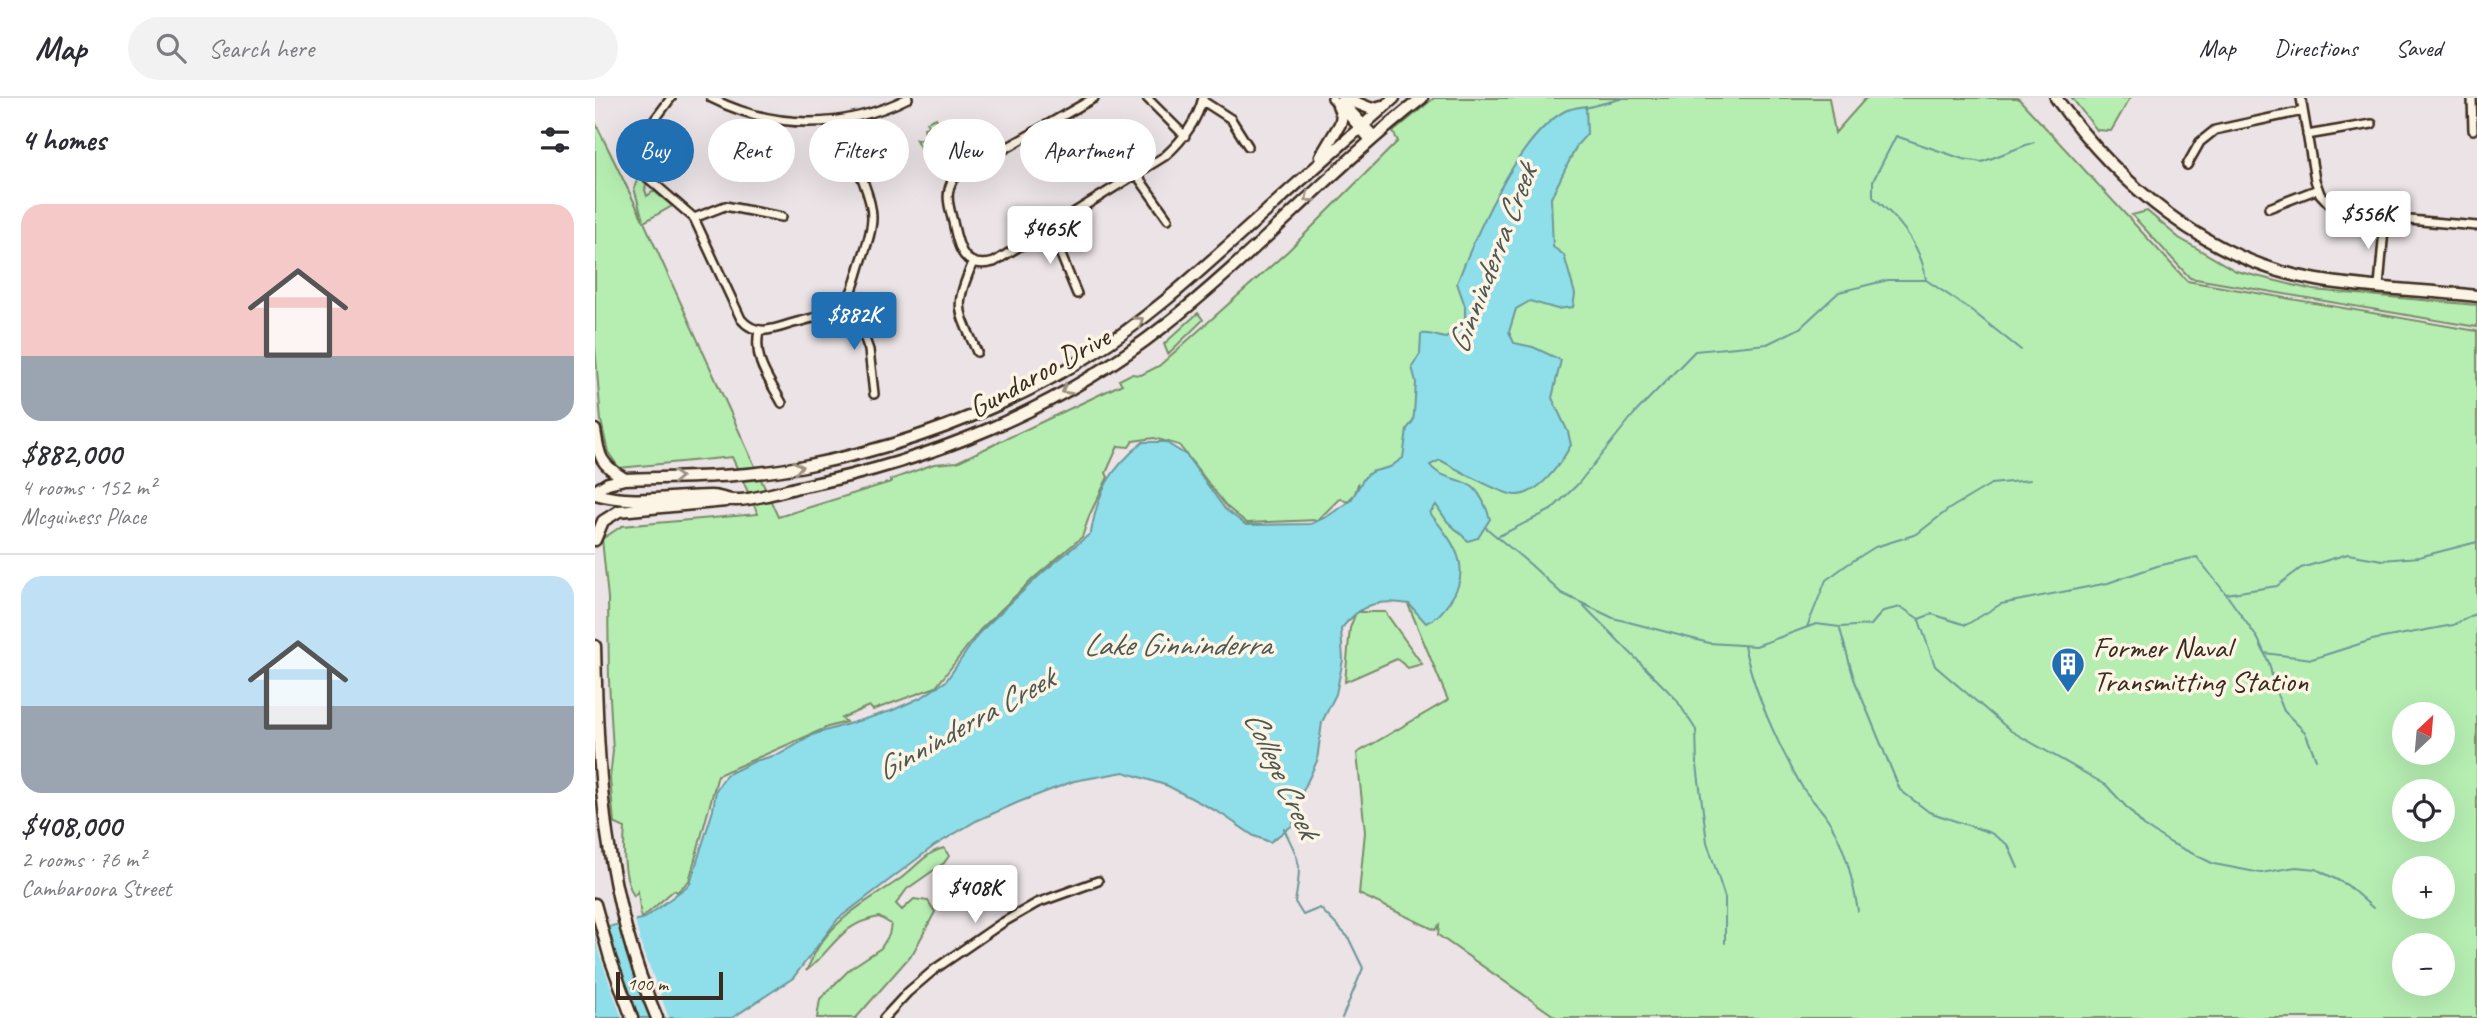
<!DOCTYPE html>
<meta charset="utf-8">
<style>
:root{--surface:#fff;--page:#f2f2f3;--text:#2b2b33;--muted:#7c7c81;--line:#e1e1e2;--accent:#1f6fb2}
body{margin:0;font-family:Caveat,sans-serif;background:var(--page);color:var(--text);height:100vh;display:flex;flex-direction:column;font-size:26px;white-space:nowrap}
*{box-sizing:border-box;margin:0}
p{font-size:23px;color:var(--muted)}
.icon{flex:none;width:38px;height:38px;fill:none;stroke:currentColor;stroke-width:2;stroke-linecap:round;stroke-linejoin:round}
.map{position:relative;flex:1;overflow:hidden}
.sheet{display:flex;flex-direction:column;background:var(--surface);width:595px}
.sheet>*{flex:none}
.banner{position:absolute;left:21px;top:21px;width:665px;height:63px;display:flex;gap:14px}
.needle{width:46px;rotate:26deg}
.tools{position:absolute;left:1797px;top:604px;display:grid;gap:14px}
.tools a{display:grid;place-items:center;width:63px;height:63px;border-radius:50%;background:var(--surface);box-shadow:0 7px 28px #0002;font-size:35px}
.scale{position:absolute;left:21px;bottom:18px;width:107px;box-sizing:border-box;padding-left:7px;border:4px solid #3b2a1e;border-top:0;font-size:19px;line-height:24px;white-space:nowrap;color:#3b2a1e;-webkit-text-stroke:5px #fcf5e5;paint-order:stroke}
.price{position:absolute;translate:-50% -60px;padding:0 16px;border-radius:7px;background:#fff;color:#222;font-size:23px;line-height:46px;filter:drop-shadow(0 2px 4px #0008)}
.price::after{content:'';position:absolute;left:50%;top:42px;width:21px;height:16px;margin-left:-10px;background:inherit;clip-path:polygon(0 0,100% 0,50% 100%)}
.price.on{background:var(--accent);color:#fff}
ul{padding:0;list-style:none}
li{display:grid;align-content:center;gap:14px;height:371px;padding:0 21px}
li+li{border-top:2px solid var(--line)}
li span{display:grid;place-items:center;height:217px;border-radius:21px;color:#555}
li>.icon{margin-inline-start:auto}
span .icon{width:126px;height:126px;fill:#fffc;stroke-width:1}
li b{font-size:30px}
h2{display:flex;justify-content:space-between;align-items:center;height:84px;padding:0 21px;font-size:30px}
.pill{padding:0 24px;border-radius:32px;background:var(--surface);box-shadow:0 7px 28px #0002;font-size:24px;line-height:63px}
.pill.on{background:var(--accent);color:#fff}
header{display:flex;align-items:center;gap:42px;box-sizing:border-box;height:98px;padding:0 35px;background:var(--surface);border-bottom:2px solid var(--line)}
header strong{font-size:33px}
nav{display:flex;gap:38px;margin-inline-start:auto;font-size:24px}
.search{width:490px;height:63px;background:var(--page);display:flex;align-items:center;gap:18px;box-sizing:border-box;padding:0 24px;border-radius:38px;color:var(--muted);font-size:26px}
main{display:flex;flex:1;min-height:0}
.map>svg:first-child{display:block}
.green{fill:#b6eeb2;stroke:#788c68;stroke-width:2;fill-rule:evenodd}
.water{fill:#8fdfea;stroke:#6d9798;stroke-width:2}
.pier{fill:#ebe3e6}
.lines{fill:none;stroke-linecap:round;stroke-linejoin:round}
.stream{stroke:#6d9798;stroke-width:2}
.minor-casing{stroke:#3b2a1e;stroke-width:12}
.major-casing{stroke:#3b2a1e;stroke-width:15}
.minor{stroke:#fcf5e5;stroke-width:7}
.major{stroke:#fcf5e5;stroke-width:10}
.oneway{stroke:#9c9082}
.labels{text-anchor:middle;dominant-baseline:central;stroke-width:7;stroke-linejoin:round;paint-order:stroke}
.street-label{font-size:30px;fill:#3b2a1e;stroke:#fcf5e5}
.poi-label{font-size:30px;fill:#3b2a1e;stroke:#fcf5e5;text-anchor:start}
.water-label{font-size:32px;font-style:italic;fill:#505751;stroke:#fcf5e5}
</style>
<header>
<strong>Map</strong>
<div class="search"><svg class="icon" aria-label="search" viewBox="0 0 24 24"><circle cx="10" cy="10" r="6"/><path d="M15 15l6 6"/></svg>Search here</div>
<nav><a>Map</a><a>Directions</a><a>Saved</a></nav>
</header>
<main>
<section class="sheet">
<h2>4 homes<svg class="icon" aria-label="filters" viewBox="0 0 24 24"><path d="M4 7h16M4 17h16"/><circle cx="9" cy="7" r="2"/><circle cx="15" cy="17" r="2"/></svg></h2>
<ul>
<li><span style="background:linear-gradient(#f6c9c9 70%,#9aa5b1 0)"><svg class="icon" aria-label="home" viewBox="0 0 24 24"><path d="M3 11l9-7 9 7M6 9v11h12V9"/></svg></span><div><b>$882,000</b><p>4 rooms · 152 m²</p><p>Mcguiness Place</p></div></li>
<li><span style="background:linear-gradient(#bfe0f5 60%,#9aa5b1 0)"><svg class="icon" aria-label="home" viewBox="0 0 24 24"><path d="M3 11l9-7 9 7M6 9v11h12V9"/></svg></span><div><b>$408,000</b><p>2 rooms · 76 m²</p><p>Cambaroora Street</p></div></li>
</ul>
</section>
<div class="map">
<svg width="1882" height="920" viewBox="0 0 1882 920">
<rect width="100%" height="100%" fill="#ebe3e6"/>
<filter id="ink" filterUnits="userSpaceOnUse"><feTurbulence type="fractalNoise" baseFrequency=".0143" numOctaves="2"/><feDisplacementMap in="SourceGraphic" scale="14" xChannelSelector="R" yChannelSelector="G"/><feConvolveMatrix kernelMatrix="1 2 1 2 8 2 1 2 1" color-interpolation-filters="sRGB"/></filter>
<g filter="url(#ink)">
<path class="green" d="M839,0H1234L1240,35L1271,0H1423L1592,183L1882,233V920H962L843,837L844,827L840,832L764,796L770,734L762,655L853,602L763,386L760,396L752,404L745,400L723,422L652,425L632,409L584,347L559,340L538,343L534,349L523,348L511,375L513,379L495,416L487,439L439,480L385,532L341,589L278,612L274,608L247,620L251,624L233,629L123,677L94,783L82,794L79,792L46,821L43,793L39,798C28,779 28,752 30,730L19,725L15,680L18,653L14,583L13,500L7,441L27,428L163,416L137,359L24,370L13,354L6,323L0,247V24L48,122L39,90L44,78L51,86L50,92L52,98L59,93L77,108L49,124L183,419L296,384L295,382L339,366L362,364L527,286L524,282L536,276L546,277L564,268L693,153L803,43L798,34ZM1810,616H1848V654H1810ZM1810,693H1848V732H1810ZM1810,770H1848V808H1810ZM1810,847H1848V886H1810Z
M1477,0H1535L1516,33L1502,32Z
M341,20L349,36L326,51L320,40L323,42L331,39L329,30L334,28L332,24Z
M1552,113L1584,140L1641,173L1718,192L1882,207V229L1595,180L1537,117Z
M603,215L608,222L573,256L569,246Z
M761,514H790L827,566L813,570L802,561L750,584L755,530Z
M349,750L354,758L349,765L312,791L301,806L307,812L319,801L333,803L340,814L318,855L261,920H222L225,901L256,870L286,850L294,837L296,826L284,819C244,826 239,851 211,873C216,864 220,853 226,845C246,816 278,800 305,781C320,770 331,754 349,750Z"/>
<path class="water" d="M991,8L992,36L982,47L956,100L958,149L969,157L980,196L978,209L962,211L935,203L921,211L914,234L919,245L938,249L966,262L957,300L973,334L976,347C966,365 944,398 920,397C903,395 862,371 845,362L835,367C846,382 866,379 879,390C887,398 892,411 895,421L883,440L873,443L852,423L841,407L835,415C856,442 880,468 855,503C848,513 843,520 831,525L814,506C782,501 766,506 746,531L748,562L741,596L727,624L722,663L708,693L698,727L675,744L659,738L625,715L573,688L529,674L479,683L424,704L381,723L339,748L243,821L198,880L137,920H0V832L50,820L95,786L118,712L121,692L131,677L160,663L185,656L220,636L296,613L327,599L351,583L385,534L447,475L496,435C503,392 515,372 548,344H570L591,357L630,411L651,427L716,426L733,418L756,402L769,380L776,374L795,369L808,360L812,331L818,323L819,316L821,284L817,269L825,256L826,236C835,234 842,239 851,240L870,222V208L862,185C881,136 923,38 970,13C976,10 985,9 991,8Z"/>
<path class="pier" d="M39,819L46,846L74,920H54L46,898L22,823Z
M13,825L20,853L44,920H27L5,858L0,839V829Z"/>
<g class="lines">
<path class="stream" d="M990,10L1029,0
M1331,182C1327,148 1303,120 1278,99V83L1301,38L1368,61L1387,64L1439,44
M890,429L936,467L966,495L1018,520L1114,545L1161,548L1221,526L1245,529L1276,527L1288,513L1306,509L1324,521L1337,516L1371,527L1406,506L1513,485L1562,468L1602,459L1631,496L1682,488L1706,470L1753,456L1787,462L1824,459L1882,444
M902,439L956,412L983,386L1039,316L1100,253L1172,246L1205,230L1244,194L1293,182H1331L1376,212L1426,252
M1631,496L1663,541L1674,565L1680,591L1689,613L1710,634L1721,661
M989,508L1081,601L1101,632L1102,667L1112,744L1130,800V845
M1324,522L1340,568L1416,633L1511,687L1549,728L1576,745L1619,766L1666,775L1701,769L1721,771L1752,787L1778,810
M1212,529L1231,482L1253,466L1280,449L1322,436L1354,411L1396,386L1435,382
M1245,531L1259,581L1305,692L1334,714L1396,735L1413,747L1423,770
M1149,548C1160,595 1182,645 1206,687C1212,698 1222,706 1230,717C1250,745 1257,779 1263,813
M1669,555L1717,561L1777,542L1858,527L1882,515
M689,731C706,766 707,765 700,804L708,817L725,810L753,839L768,870L747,920"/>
<g class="minor-casing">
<path id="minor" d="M76,0L43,44C38,55 39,65 46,74L99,120L146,221C160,238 177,232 195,226C210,221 232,219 245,208C257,199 260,184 264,171C269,154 277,136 277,119C277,94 252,48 242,23
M116,0C179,32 249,32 313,0
M499,0L359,80C349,95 354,108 358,124C363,147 367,173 399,164L570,58C588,42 602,23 608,0
M552,0L590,38
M737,0L776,44
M1706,0L1720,82L1725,96L1737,109L1758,117L1882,128
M1877,0L1878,32
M746,1L781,39
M608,3L636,21L653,48
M1712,37L1777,26
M1592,67L1605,44L1620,32L1708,13
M541,76L573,121
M1674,110L1723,91
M99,120L130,108L187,119
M455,130L482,196
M378,164C359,211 362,208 382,254
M1784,188L1790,120
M246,208L270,241L274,252L279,296
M164,232C158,263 173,279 187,305
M289,920L313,894L340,871L407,825L442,805L503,783"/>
</g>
<g class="major-casing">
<path id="major" d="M749,0L777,11L787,8
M1461,0C1524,87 1612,163 1722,182C1775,191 1829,192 1882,198
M726,58L745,26L747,18L743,7
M0,332C4,359 5,366 30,381
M0,393L13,385L30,381C89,379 150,380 209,368C312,348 408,312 497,256C558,218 611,167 665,119C709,79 754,40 799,0
M0,396C39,407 76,398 116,398C125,398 133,403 142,402C158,402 187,393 204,389C335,363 463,312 569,228C659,157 737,71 827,0
M0,442L8,423L24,413L131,403
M0,548C3,680 9,797 62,920
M0,806L15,860L37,920"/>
</g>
<use href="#minor" class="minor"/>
<use href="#major" class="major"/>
</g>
<defs><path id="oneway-chevron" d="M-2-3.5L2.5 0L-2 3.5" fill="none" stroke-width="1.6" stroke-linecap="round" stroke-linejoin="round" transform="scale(1.75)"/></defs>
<g class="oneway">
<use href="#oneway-chevron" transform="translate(714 100) rotate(138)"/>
<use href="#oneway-chevron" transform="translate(544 223) rotate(-35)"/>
<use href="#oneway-chevron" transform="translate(471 292) rotate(149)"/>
<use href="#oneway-chevron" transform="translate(203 369) rotate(-10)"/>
<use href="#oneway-chevron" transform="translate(82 379) rotate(-2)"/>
</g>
</g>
<defs>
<g id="building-pin" transform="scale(1.75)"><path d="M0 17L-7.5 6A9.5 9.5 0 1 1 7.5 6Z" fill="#1f6fb2" stroke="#fcf5e5"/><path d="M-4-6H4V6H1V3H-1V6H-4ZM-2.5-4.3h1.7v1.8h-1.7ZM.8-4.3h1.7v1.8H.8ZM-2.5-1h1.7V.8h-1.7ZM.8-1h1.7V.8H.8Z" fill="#fff"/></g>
</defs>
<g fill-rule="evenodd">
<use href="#building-pin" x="1473" y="566"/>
</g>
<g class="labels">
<g class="street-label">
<text transform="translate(444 274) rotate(-29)">Gundaroo Drive</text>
</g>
<g class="poi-label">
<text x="1498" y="549">Former Naval<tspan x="1498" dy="34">Transmitting Station</tspan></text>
</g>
<g class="water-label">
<text transform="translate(897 161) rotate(-69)">Ginninderra Creek</text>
<text x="582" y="546">Lake Ginninderra</text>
<text transform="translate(370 626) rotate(-29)">Ginninderra Creek</text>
<text transform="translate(687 676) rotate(65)">College Creek</text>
</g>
</g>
</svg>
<div class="tools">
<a><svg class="needle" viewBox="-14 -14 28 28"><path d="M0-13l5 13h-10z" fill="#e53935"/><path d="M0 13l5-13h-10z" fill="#7c7c81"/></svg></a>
<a><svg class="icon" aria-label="locate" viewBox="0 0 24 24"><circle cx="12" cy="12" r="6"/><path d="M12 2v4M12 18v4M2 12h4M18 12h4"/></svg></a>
<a>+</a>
<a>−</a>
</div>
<div class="scale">100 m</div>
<b class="price" style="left:1773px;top:153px">$556K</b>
<b class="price" style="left:455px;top:168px">$465K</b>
<b class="price on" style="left:259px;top:254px">$882K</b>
<b class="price" style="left:380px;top:827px">$408K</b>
<div class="banner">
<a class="pill on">Buy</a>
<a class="pill">Rent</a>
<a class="pill">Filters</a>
<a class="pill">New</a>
<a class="pill">Apartment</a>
</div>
</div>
</main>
